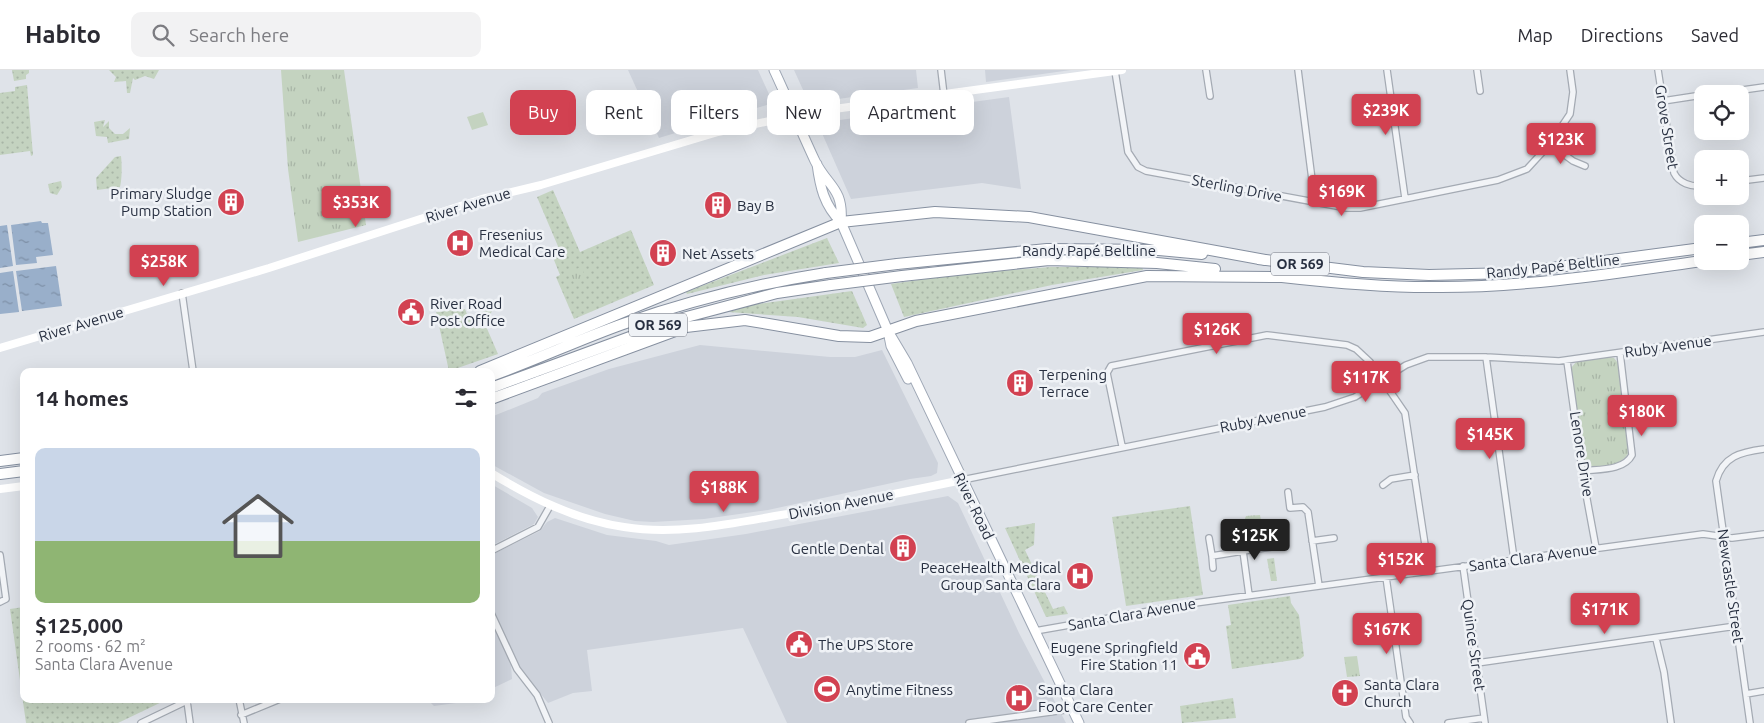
<!DOCTYPE html>
<meta charset="utf-8">
<style>
:root{--surface:#fff;--page:#f2f2f3;--text:#2b2b33;--muted:#7c7c81;--line:#e1e1e2;--accent:#d24151}
body{margin:0;font-family:Ubuntu,sans-serif;background:var(--page);color:var(--text);height:100vh;display:flex;flex-direction:column;font-size:19px;white-space:nowrap}
*{box-sizing:border-box;margin:0}
p{font-size:16px;color:var(--muted)}
.icon{flex:none;width:28px;height:28px;fill:none;stroke:currentColor;stroke-width:2;stroke-linecap:round;stroke-linejoin:round}
.map{position:relative;flex:1;overflow:hidden}
.drawer{position:absolute;left:20px;top:298px;width:475px;height:335px;display:flex;flex-direction:column;background:var(--surface);border-radius:10px;box-shadow:0 5px 20px #0002}
.drawer>*{flex:none}
.banner{position:absolute;left:510px;top:20px;width:475px;height:45px;display:flex;gap:10px}
.buttons{position:absolute;left:1694px;top:15px;display:grid;gap:10px}
.buttons a{display:grid;place-items:center;width:55px;height:55px;border-radius:10px;background:var(--surface);box-shadow:0 5px 20px #0002;font-size:25px}
.price{position:absolute;translate:-50% -42px;padding:0 11px;border-radius:5px;background:var(--accent);color:#fff;font-size:16px;line-height:32px;filter:drop-shadow(0 1px 2px #0008)}
.price::after{content:'';position:absolute;left:50%;top:30px;width:15px;height:11px;margin-left:-8px;background:inherit;clip-path:polygon(0 0,100% 0,50% 100%)}
.price.selected{background:#222;color:#fff}
ul{padding:0;list-style:none}
li{display:grid;align-content:center;gap:10px;height:265px;padding:0 15px}
li span{display:grid;place-items:center;height:155px;border-radius:10px;color:#555}
li>.icon{margin-inline-start:auto}
span .icon{width:90px;height:90px;fill:#fffc;stroke-width:1}
li b{font-size:21px}
h2{display:flex;justify-content:space-between;align-items:center;height:60px;padding:0 15px;font-size:21px}
.chip{padding:0 18px;border-radius:10px;background:var(--surface);box-shadow:0 5px 20px #0002;font-size:18px;line-height:45px}
.chip.selected{background:var(--accent);color:#fff}
header{display:flex;align-items:center;gap:30px;box-sizing:border-box;height:70px;padding:0 25px;background:var(--surface);border-bottom:1px solid var(--line)}
header strong{font-size:24px}
nav{display:flex;gap:28px;margin-inline-start:auto;font-size:18px}
.search{width:350px;height:45px;background:var(--page);display:flex;align-items:center;gap:12px;box-sizing:border-box;padding:0 18px;border-radius:10px;color:var(--muted);font-size:19px}
.map>svg:first-child{display:block}
.built{fill:#cdd2db}
.grass{fill:url(#grass-dots)}
.park{fill:url(#park-tufts)}
.pitch{fill:#c4d3c0}
.water{fill:url(#water-ripples)}
.lines{fill:none;stroke-linecap:round;stroke-linejoin:round}
.street-casing{stroke:#a4aab3;stroke-width:8}
.primary-casing{stroke:#9ea7b5;stroke-width:11}
.highway-casing{stroke:#8690a0;stroke-width:12}
.street{stroke:#f2f4f7;stroke-width:5.5}
.secondary{stroke:#fff;stroke-width:8}
.primary{stroke:#fff;stroke-width:9}
.highway{stroke:#fff;stroke-width:10}
.highway-bridge-casing{stroke:#8690a0;stroke-width:12;stroke-linecap:butt}
.highway-bridge{stroke:#fff;stroke-width:10}
.labels{text-anchor:middle;dominant-baseline:central;stroke-width:5;stroke-linejoin:round;paint-order:stroke}
.shield{fill:#eff2f6;stroke:#646a77;stroke-width:1}
.shield-label{font-size:14px;font-weight:bold;fill:#283041}
.street-label{font-size:15px;fill:#283041;stroke:#eff2f6}
.poi-label{font-size:15px;fill:#283041;stroke:#eff2f6;text-anchor:start}
</style>
<header>
<strong>Habito</strong>
<div class="search"><svg class="icon" aria-label="search" viewBox="0 0 24 24"><circle cx="10" cy="10" r="6"/><path d="M15 15l6 6"/></svg>Search here</div>
<nav><a>Map</a><a>Directions</a><a>Saved</a></nav>
</header>
<div class="map">
<svg width="1764" height="653" viewBox="0 0 1764 653">
<defs>
<pattern id="grass-dots" width="8" height="8" patternUnits="userSpaceOnUse" patternTransform="scale(1.25)"><rect width="8" height="8" fill="#c4d3c0"/><path d="M2 2h.1M6 6h.1" fill="none" stroke="#a8b5a6" stroke-width="1.8" stroke-linecap="round"/></pattern>
<pattern id="park-tufts" width="24" height="20" patternUnits="userSpaceOnUse" patternTransform="scale(1.25)"><rect width="24" height="20" fill="#c4d3c0"/><path d="M3 7l-1-3M5 7V3M7 7l1-3M15 17l-1-3M17 17v-4M19 17l1-3" fill="none" stroke="#a8b5a6"/></pattern>
<pattern id="water-ripples" width="26" height="14" patternUnits="userSpaceOnUse" patternTransform="scale(1.25)"><rect width="26" height="14" fill="#99afca"/><path d="M2 4q2-2 4 0t4 0M15 11q2-2 4 0t4 0" fill="none" stroke="#7d8fa6"/></pattern>
</defs>
<rect width="100%" height="100%" fill="#dfe3e9"/>
<path class="built" d="M628,0H758L773,33L659,68Z
M794,0H916L918,18L809,33Z
M985,0H1071L986,12Z
M1009,27L1021,119L982,113L851,129L821,61L825,52Z
M700,275L830,287H855L882,280L938,393L937,403L931,406L910,409L768,440L704,449L653,452L635,451L605,444L544,423L491,394V347L538,328L542,323L609,299Z
M491,414L532,438L538,447L534,454L491,476Z
M948,426L958,433L1019,563L1066,653H787L743,558L587,580L592,621L573,623L548,633L520,598L491,537V485L540,461L547,452L555,448L607,465L656,471L669,475L746,464Z
M491,551L511,594L512,609L491,619Z
M427,629H455L456,633L434,636Z"/>
<path class="grass" d="M12,0H29V3L26,5V9L14,11Z
M109,0H159L154,9L145,6L135,10L133,8L130,23H127L126,11L114,12L116,7Z
M27,15L33,85L31,86L30,81L0,85V23L15,21V17Z
M105,50L103,57L109,51V58L115,64H123L130,58L129,69L108,73L107,67L96,66L94,52Z
M121,86C122,94 122,110 120,117L97,120L96,108L115,87Z
M61,111L62,117L57,125L50,123L48,114Z
M553,120L580,182L631,160L654,215L574,249L556,207L560,205L552,185L560,181L537,127Z
M827,168L839,193L764,205L687,224L686,222Z
M1051,197H1142L1143,200L1052,215L904,247L891,214L960,204Z
M852,221L867,255L863,258L798,247L728,242L751,235Z
M465,239L468,247L491,239L492,241L485,254L498,284L449,301L436,242Z
M1190,436L1203,525L1126,536L1112,447Z
M1035,453L1034,475L1025,480L1053,539L1064,536L1068,544L1046,547L1005,458Z
M1274,488L1277,511H1271L1267,489Z
M1290,526L1291,533L1299,545L1304,586L1300,589L1232,599L1226,556L1231,555L1228,535Z
M24,537V629H168L118,653H26L10,539Z
M1233,628L1236,648L1182,653L1180,636Z"/>
<path class="park" d="M281,0H344L366,155L298,172L288,99Z
M581,197L586,208L574,213L569,202Z
M1609,287L1614,288L1618,293L1629,382C1622,396 1603,397 1589,396L1584,391L1571,298L1576,292Z
M1260,445L1261,450L1243,454L1246,446Z
M1357,586L1360,606L1347,607L1344,587Z"/>
<path class="pitch" d="M483,42L488,55L472,60L467,47Z"/>
<path class="water" d="M41,151L42,153H48L53,185L36,187L37,193L16,195L11,155Z
M7,155L13,196L0,198V156Z
M56,196L62,236L22,241L16,201Z
M13,201L19,242L0,244V203Z"/>
<g class="lines">
<g class="street-casing">
<path id="street" d="M941,0L944,25
M1206,0L1210,26
M1298,0L1315,133
M1387,0L1405,128
M1477,0L1480,21
M1658,0L1674,103C1679,113 1691,117 1702,116
M1115,1L1128,82L1138,97L1146,101L1347,138H1360L1498,110L1527,99L1550,74L1570,44L1573,22L1570,0
M1714,24L1764,17
M1663,31L1702,25
M1550,74L1573,91L1585,96
M1740,111L1764,108
M182,223L193,301
M1486,287L1514,489
M1567,291L1584,413L1596,478
M1122,376L1107,303L1111,296L1267,265L1347,275L1356,279L1370,292L1405,343L1429,501
M1583,401C1598,399 1624,401 1632,385L1620,283
M962,410L1325,337L1355,327L1406,295L1428,287H1486L1559,291L1764,262
M1383,415L1391,409L1415,405
M1288,422L1290,438L1303,437L1308,442L1319,516
M1209,468L1212,486L1243,481
M1312,471L1334,468
M491,481L538,457L550,436
M0,485L6,529L0,532
M1212,486L1213,498
M1463,496L1485,653
M1386,507L1406,647L1410,653
M1249,525L1243,481L1285,475
M491,543L517,599L537,625L549,653
M1035,561L1195,533L1703,464L1732,468L1764,464
M1656,569L1664,602L1671,653
M1477,593L1736,556
M1746,624L1764,621
M239,629L244,653
M187,631L190,653
M241,645L280,629
M141,653L191,629
M969,653L1072,639
M1448,653L1484,648
M1750,653L1716,411C1723,386 1741,382 1764,379"/>
</g>
<g class="primary-casing">
<path id="primary" d="M774,0C788,30 801,61 815,91C827,116 844,118 841,152
M817,94C820,117 824,135 841,152L888,261L907,293L1079,653
M888,261L891,276L908,309"/>
</g>
<g class="highway-casing">
<path id="highway" d="M1740,173L1764,170
M1740,185L1764,182
M1258,189L1363,202L1429,205L1513,203L1702,178
M897,194L1047,179L1159,180L1202,184
M902,206L1049,190L1157,193L1215,199
M1282,207C1335,213 1388,218 1441,217C1529,217 1616,203 1702,191
M480,301L841,152L935,142L1029,147L1265,190
M491,306C536,290 578,270 623,254C689,231 756,214 826,203
M491,318L679,249L777,223L831,215
M491,329L686,257L745,250L839,266L870,267L916,251L1147,206L1287,207
M0,391L24,388
M0,404L24,401"/>
</g>
<use href="#street" class="street"/>
<path class="secondary" d="M0,278L269,198L482,129L541,115L718,62L812,42L1122,0
M491,403C532,428 576,450 624,457C674,465 725,455 775,446C838,436 900,423 962,410
M0,419L24,416"/>
<use href="#primary" class="primary"/>
<use href="#highway" class="highway"/>
<g class="highway-bridge-casing">
<path id="highway-bridge" d="M826,203L897,194
M831,215L902,206"/>
</g>
<use href="#highway-bridge" class="highway-bridge"/>
</g>
<defs>
<g id="building-disc" transform="scale(1.4375)"><circle r="9.5" fill="#d24151" stroke="#eff2f6"/><path d="M-4-6H4V6H1V3H-1V6H-4ZM-2.5-4.3h1.7v1.8h-1.7ZM.8-4.3h1.7v1.8H.8ZM-2.5-1h1.7V.8h-1.7ZM.8-1h1.7V.8H.8Z" fill="#fff"/></g>
<g id="hospital-disc" transform="scale(1.4375)"><circle r="9.5" fill="#d24151" stroke="#eff2f6"/><path d="M-5-5h3v3.5h4V-5h3V5h-3V1.5h-4V5h-3Z" fill="#fff"/></g>
<g id="civic-disc" transform="scale(1.4375)"><circle r="9.5" fill="#d24151" stroke="#eff2f6"/><path d="M-.6-6.5H3V-4.5H.6V-3L4-1V1h2V6H-6V1h2V-1L-.6-3ZM-1.2 2.5V6h2.4V2.5Z" fill="#fff"/></g>
<g id="stadium-disc" transform="scale(1.4375)"><circle r="9.5" fill="#d24151" stroke="#eff2f6"/><path d="M0-5a6.5 5 0 1 0 0 10a6.5 5 0 1 0 0-10ZM-3.5-1.8h7v3.6h-7Z" fill="#fff"/></g>
<g id="church-disc" transform="scale(1.4375)"><circle r="9.5" fill="#d24151" stroke="#eff2f6"/><path d="M-1.2-6h2.4v3.5h3.3v2.4h-3.3V6h-2.4V-.1h-3.3v-2.4h3.3Z" fill="#fff"/></g>
</defs>
<g fill-rule="evenodd">
<use href="#building-disc" x="231" y="132"/>
<use href="#building-disc" x="718" y="135"/>
<use href="#hospital-disc" x="460" y="173"/>
<use href="#building-disc" x="663" y="183"/>
<use href="#civic-disc" x="411" y="242"/>
<use href="#building-disc" x="1020" y="313"/>
<use href="#building-disc" x="903" y="478"/>
<use href="#hospital-disc" x="1080" y="506"/>
<use href="#civic-disc" x="799" y="574"/>
<use href="#civic-disc" x="1197" y="586"/>
<use href="#stadium-disc" x="827" y="619"/>
<use href="#church-disc" x="1345" y="623"/>
<use href="#hospital-disc" x="1019" y="628"/>
</g>
<g class="labels">
<g class="shield">
<rect x="1271" y="182.5" width="58" height="23" rx="4"/>
<rect x="629" y="243.5" width="58" height="23" rx="4"/>
</g>
<g class="shield-label">
<text x="1300" y="194">OR 569</text>
<text x="658" y="255">OR 569</text>
</g>
<g class="street-label">
<text transform="translate(1667 57) rotate(81)">Grove Street</text>
<text transform="translate(1237 118) rotate(11)">Sterling Drive</text>
<text transform="translate(468 135) rotate(-17)">River Avenue</text>
<text x="1089" y="180">Randy Papé Beltline</text>
<text transform="translate(1553 196) rotate(-6)">Randy Papé Beltline</text>
<text transform="translate(81 254) rotate(-17)">River Avenue</text>
<text transform="translate(1668 276) rotate(-8)">Ruby Avenue</text>
<text transform="translate(1263 349) rotate(-11)">Ruby Avenue</text>
<text transform="translate(1582 384) rotate(81)">Lenore Drive</text>
<text transform="translate(841 434) rotate(-11)">Division Avenue</text>
<text transform="translate(974 436) rotate(64)">River Road</text>
<text transform="translate(1533 487) rotate(-8)">Santa Clara Avenue</text>
<text transform="translate(1731 516) rotate(82)">Newcastle Street</text>
<text transform="translate(1132 544) rotate(-10)">Santa Clara Avenue</text>
<text transform="translate(1474 575) rotate(82)">Quince Street</text>
</g>
<g class="poi-label">
<text x="212" y="123" text-anchor="end">Primary Sludge<tspan x="212" dy="17">Pump Station</tspan></text>
<text x="737" y="135">Bay B</text>
<text x="479" y="164">Fresenius<tspan x="479" dy="17">Medical Care</tspan></text>
<text x="682" y="183">Net Assets</text>
<text x="430" y="233">River Road<tspan x="430" dy="17">Post Office</tspan></text>
<text x="1039" y="304">Terpening<tspan x="1039" dy="17">Terrace</tspan></text>
<text x="884" y="478" text-anchor="end">Gentle Dental</text>
<text x="1061" y="497" text-anchor="end">PeaceHealth Medical<tspan x="1061" dy="17">Group Santa Clara</tspan></text>
<text x="818" y="574">The UPS Store</text>
<text x="1178" y="577" text-anchor="end">Eugene Springfield<tspan x="1178" dy="17">Fire Station 11</tspan></text>
<text x="1364" y="614">Santa Clara<tspan x="1364" dy="17">Church</tspan></text>
<text x="846" y="619">Anytime Fitness</text>
<text x="1038" y="619">Santa Clara<tspan x="1038" dy="17">Foot Care Center</tspan></text>
</g>
</g>
</svg>
<div class="buttons">
<a><svg class="icon" aria-label="locate" viewBox="0 0 24 24"><circle cx="12" cy="12" r="6"/><path d="M12 2v4M12 18v4M2 12h4M18 12h4"/></svg></a>
<a>+</a>
<a>−</a>
</div>
<b class="price" style="left:1386px;top:66px">$239K</b>
<b class="price" style="left:1561px;top:95px">$123K</b>
<b class="price" style="left:1342px;top:147px">$169K</b>
<b class="price" style="left:356px;top:158px">$353K</b>
<b class="price" style="left:164px;top:217px">$258K</b>
<b class="price" style="left:1217px;top:285px">$126K</b>
<b class="price" style="left:1366px;top:333px">$117K</b>
<b class="price" style="left:1642px;top:367px">$180K</b>
<b class="price" style="left:1490px;top:390px">$145K</b>
<b class="price" style="left:724px;top:443px">$188K</b>
<b class="price selected" style="left:1255px;top:491px">$125K</b>
<b class="price" style="left:1401px;top:515px">$152K</b>
<b class="price" style="left:1605px;top:565px">$171K</b>
<b class="price" style="left:1387px;top:585px">$167K</b>
<div class="banner">
<a class="chip selected">Buy</a>
<a class="chip">Rent</a>
<a class="chip">Filters</a>
<a class="chip">New</a>
<a class="chip">Apartment</a>
</div>
<section class="drawer">
<h2>14 homes<svg class="icon" aria-label="filters" viewBox="0 0 24 24"><path d="M4 7h16M4 17h16"/><circle cx="9" cy="7" r="2"/><circle cx="15" cy="17" r="2"/></svg></h2>
<ul>
<li><span style="background:linear-gradient(#c9d6e8 60%,#8fb573 0)"><svg class="icon" aria-label="home" viewBox="0 0 24 24"><path d="M3 11l9-7 9 7M6 9v11h12V9"/></svg></span><div><b>$125,000</b><p>2 rooms · 62 m²</p><p>Santa Clara Avenue</p></div></li>
</ul>
</section>
</div>
